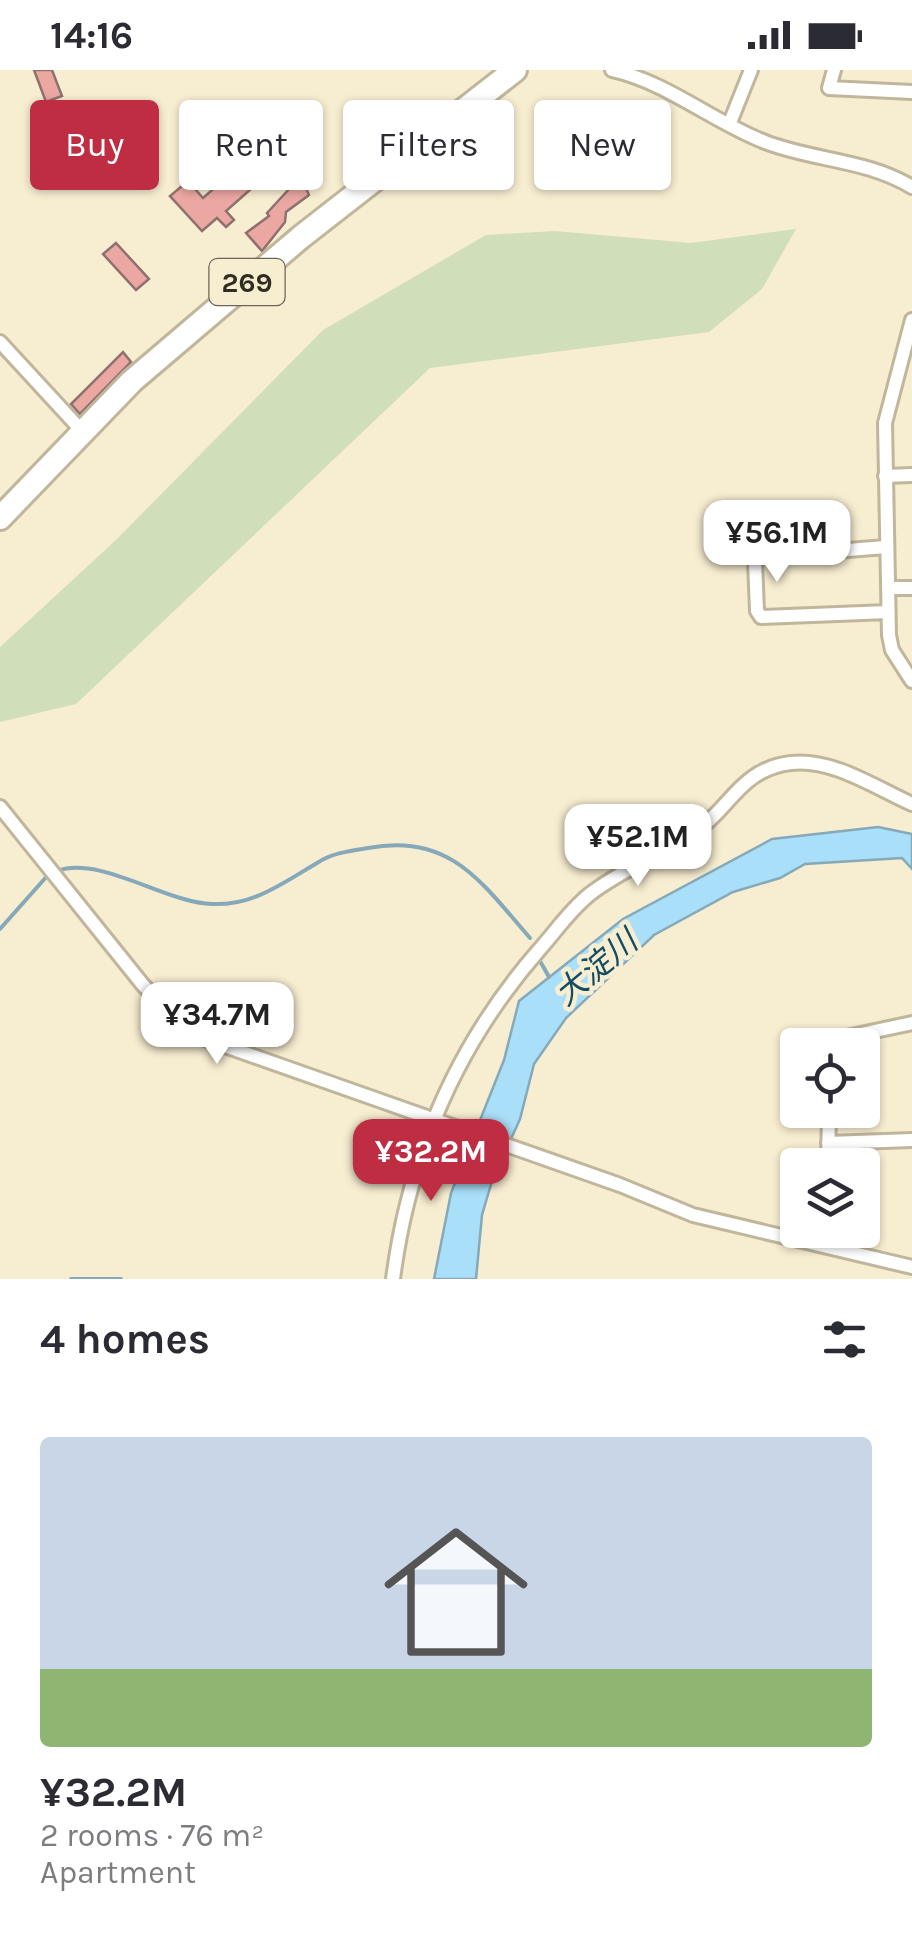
<!DOCTYPE html>
<meta charset="utf-8">
<style>
:root{--surface:#fff;--page:#f7f7f7;--text:#2b2b33;--muted:#7c7c81;--accent:#be2d42}
body{margin:0;font-family:Karla,"Noto Sans JP",sans-serif;background:var(--page);color:var(--text);height:100vh;display:flex;flex-direction:column;font-size:38px;white-space:nowrap}
*{box-sizing:border-box;margin:0}
p{font-size:32px;color:var(--muted)}
.icon{flex:none;width:55px;height:55px;fill:none;stroke:currentColor;stroke-width:2;stroke-linecap:round;stroke-linejoin:round}
.map{position:relative;height:1209px;overflow:hidden}
.details{display:flex;flex-direction:column;background:var(--surface);flex:1}
.details>*{flex:none}
.hud{position:absolute;left:30px;top:30px;width:852px;height:90px;display:flex;gap:20px}
.buttons{position:absolute;left:780px;top:958px;display:grid;gap:20px}
.buttons a{display:grid;place-items:center;width:100px;height:100px;border-radius:10px;background:var(--surface);box-shadow:0 2px 8px #0004;font-size:50px}
.price{position:absolute;translate:-50% -85px;padding:0 22px;border-radius:20px;background:#fff;color:#222;font-size:32px;line-height:65px;filter:drop-shadow(0 2px 5px #0008)}
.price::after{content:'';position:absolute;left:50%;top:60px;width:30px;height:22px;margin-left:-15px;background:inherit;clip-path:polygon(0 0,100% 0,50% 100%)}
.price.selected{background:var(--accent);color:#fff}
ul{padding:0;list-style:none}
li{display:grid;align-content:center;gap:20px;height:530px;padding:0 40px}
li span{display:grid;place-items:center;height:310px;border-radius:10px;color:#555}
li>.icon{margin-inline-start:auto}
span .icon{width:180px;height:180px;fill:#fffc;stroke-width:1}
li b{font-size:42px}
h2{display:flex;justify-content:space-between;align-items:center;height:120px;padding:0 40px;font-size:42px}
.chip{padding:0 35px;border-radius:10px;background:var(--surface);box-shadow:0 2px 8px #0004;font-size:35px;line-height:90px}
.chip.selected{background:var(--accent);color:#fff}
.status{display:flex;justify-content:space-between;align-items:center;height:70px;padding:0 50px;background:var(--surface);direction:ltr}
.status svg{height:28px;fill:currentColor}
.map>svg:first-child{display:block}
.green{fill:#d0dfb9}
.water{fill:#a9dff8;stroke:#85a9b8;stroke-width:2.5}
.lines{fill:none;stroke-linecap:round;stroke-linejoin:round}
.stream{stroke:#85a9b8;stroke-width:4}
.building{fill:#eba7a2;stroke:#8e716e;stroke-width:2.5}
.street-casing{stroke:#c0b69c;stroke-width:18}
.highway-casing{stroke:#c0b69c;stroke-width:28}
.street{stroke:#fff;stroke-width:12}
.highway{stroke:#fff;stroke-width:22}
.labels{text-anchor:middle;dominant-baseline:central;stroke-width:9;stroke-linejoin:round;paint-order:stroke}
.shield{fill:#f7edd1;stroke:#6c6656;stroke-width:2.5}
.shield-label{font-size:28px;font-weight:bold;fill:#302c22}
.water-label{font-size:32px;font-style:italic;fill:#144c62;stroke:#f7edd1}
</style>
<div class="status"><b>14:16</b><svg viewBox="0 0 49 12"><path d="M0 12V9h3v3zM5 12V6h3v6zM10 12V3h3v9zM15 12V0h3v12zM26 1h20v11H26zM47 4h2v5h-2z"/></svg></div>
<div class="map">
<svg width="912" height="1209" viewBox="0 0 912 1209">
<rect width="100%" height="100%" fill="#f7edd1"/>
<path class="green" d="M796,159L762,219L709,262L430,298L76,634L0,652V577L116,470L323,260L486,165L555,161L691,173Z"/>
<path class="water" d="M878,757L912,764V799L902,788L805,794L780,808L733,822L654,865L566,948L534,994L520,1049L492,1111L482,1145L476,1209H434L451,1123L504,990L519,931L623,849L772,769Z"/>
<g class="lines">
<path class="stream" d="M57,801C100,785 166,833 212,834C253,836 283,813 317,793C332,783 349,781 368,778C450,762 482,813 530,868
M0,859L48,805
M540,891L549,907
M71,1209H121"/>
</g>
<path class="building" d="M34,0H52L62,26L46,32Z
M630,56L633,64L640,62L644,74L616,83L609,62Z
M243,93L260,111L226,141L234,150L226,157L217,148L202,161L170,126L188,111L203,128Z
M293,106L298,112L302,109L309,125L286,142L285,152L262,181L246,163L269,146L267,143L290,118L285,112Z
M116,173L149,209L136,220L103,184Z
M123,282L131,292L80,344L71,334Z"/>
<g class="lines">
<g class="street-casing">
<path id="street" d="M612,0C669,13 711,51 765,72C814,91 865,89 912,117
M834,0L829,18L912,22
M729,55L751,0
M912,250L885,353L889,565L892,580L912,611
M0,272L82,361
M885,406L912,405
M886,477L759,487L755,491L757,541L761,547L888,542
M888,518H912
M0,737L143,915L166,939L208,970L620,1115L693,1145L912,1197
M832,975L842,968L912,953
M828,1073L912,1070
M828,1095L829,1040
M393,1209C409,1086 457,974 539,880C556,861 569,841 590,824C622,799 661,785 695,762C730,739 740,699 791,693C832,688 876,718 912,734"/>
</g>
<g class="highway-casing">
<path id="highway" d="M0,448L132,311L301,167L515,0"/>
</g>
<use href="#street" class="street"/>
<use href="#highway" class="highway"/>
</g>
<g class="labels">
<rect class="shield" x="209.5" y="189" width="75" height="46" rx="8"/>
<g class="shield-label">
<text x="247" y="212">269</text>
</g>
<g class="water-label">
<text transform="translate(596 898) rotate(-40)">大淀川</text>
</g>
</g>
</svg>
<div class="buttons">
<a><svg class="icon" aria-label="locate" viewBox="0 0 24 24"><circle cx="12" cy="12" r="6"/><path d="M12 2v4M12 18v4M2 12h4M18 12h4"/></svg></a>
<a><svg class="icon" aria-label="layers" viewBox="0 0 24 24"><path d="M12 4l9 5-9 5-9-5zM3 14l9 5 9-5"/></svg></a>
</div>
<b class="price" style="left:777px;top:515px">¥56.1M</b>
<b class="price" style="left:638px;top:819px">¥52.1M</b>
<b class="price" style="left:217px;top:997px">¥34.7M</b>
<b class="price selected" style="left:431px;top:1134px">¥32.2M</b>
<div class="hud">
<a class="chip selected">Buy</a>
<a class="chip">Rent</a>
<a class="chip">Filters</a>
<a class="chip">New</a>
</div>
</div>
<section class="details">
<h2>4 homes<svg class="icon" aria-label="filters" viewBox="0 0 24 24"><path d="M4 7h16M4 17h16"/><circle cx="9" cy="7" r="2"/><circle cx="15" cy="17" r="2"/></svg></h2>
<ul>
<li><span style="background:linear-gradient(#c9d6e8 75%,#8fb573 0)"><svg class="icon" aria-label="home" viewBox="0 0 24 24"><path d="M3 11l9-7 9 7M6 9v11h12V9"/></svg></span><div><b>¥32.2M</b><p>2 rooms · 76 m²</p><p>Apartment</p></div></li>
</ul>
</section>
